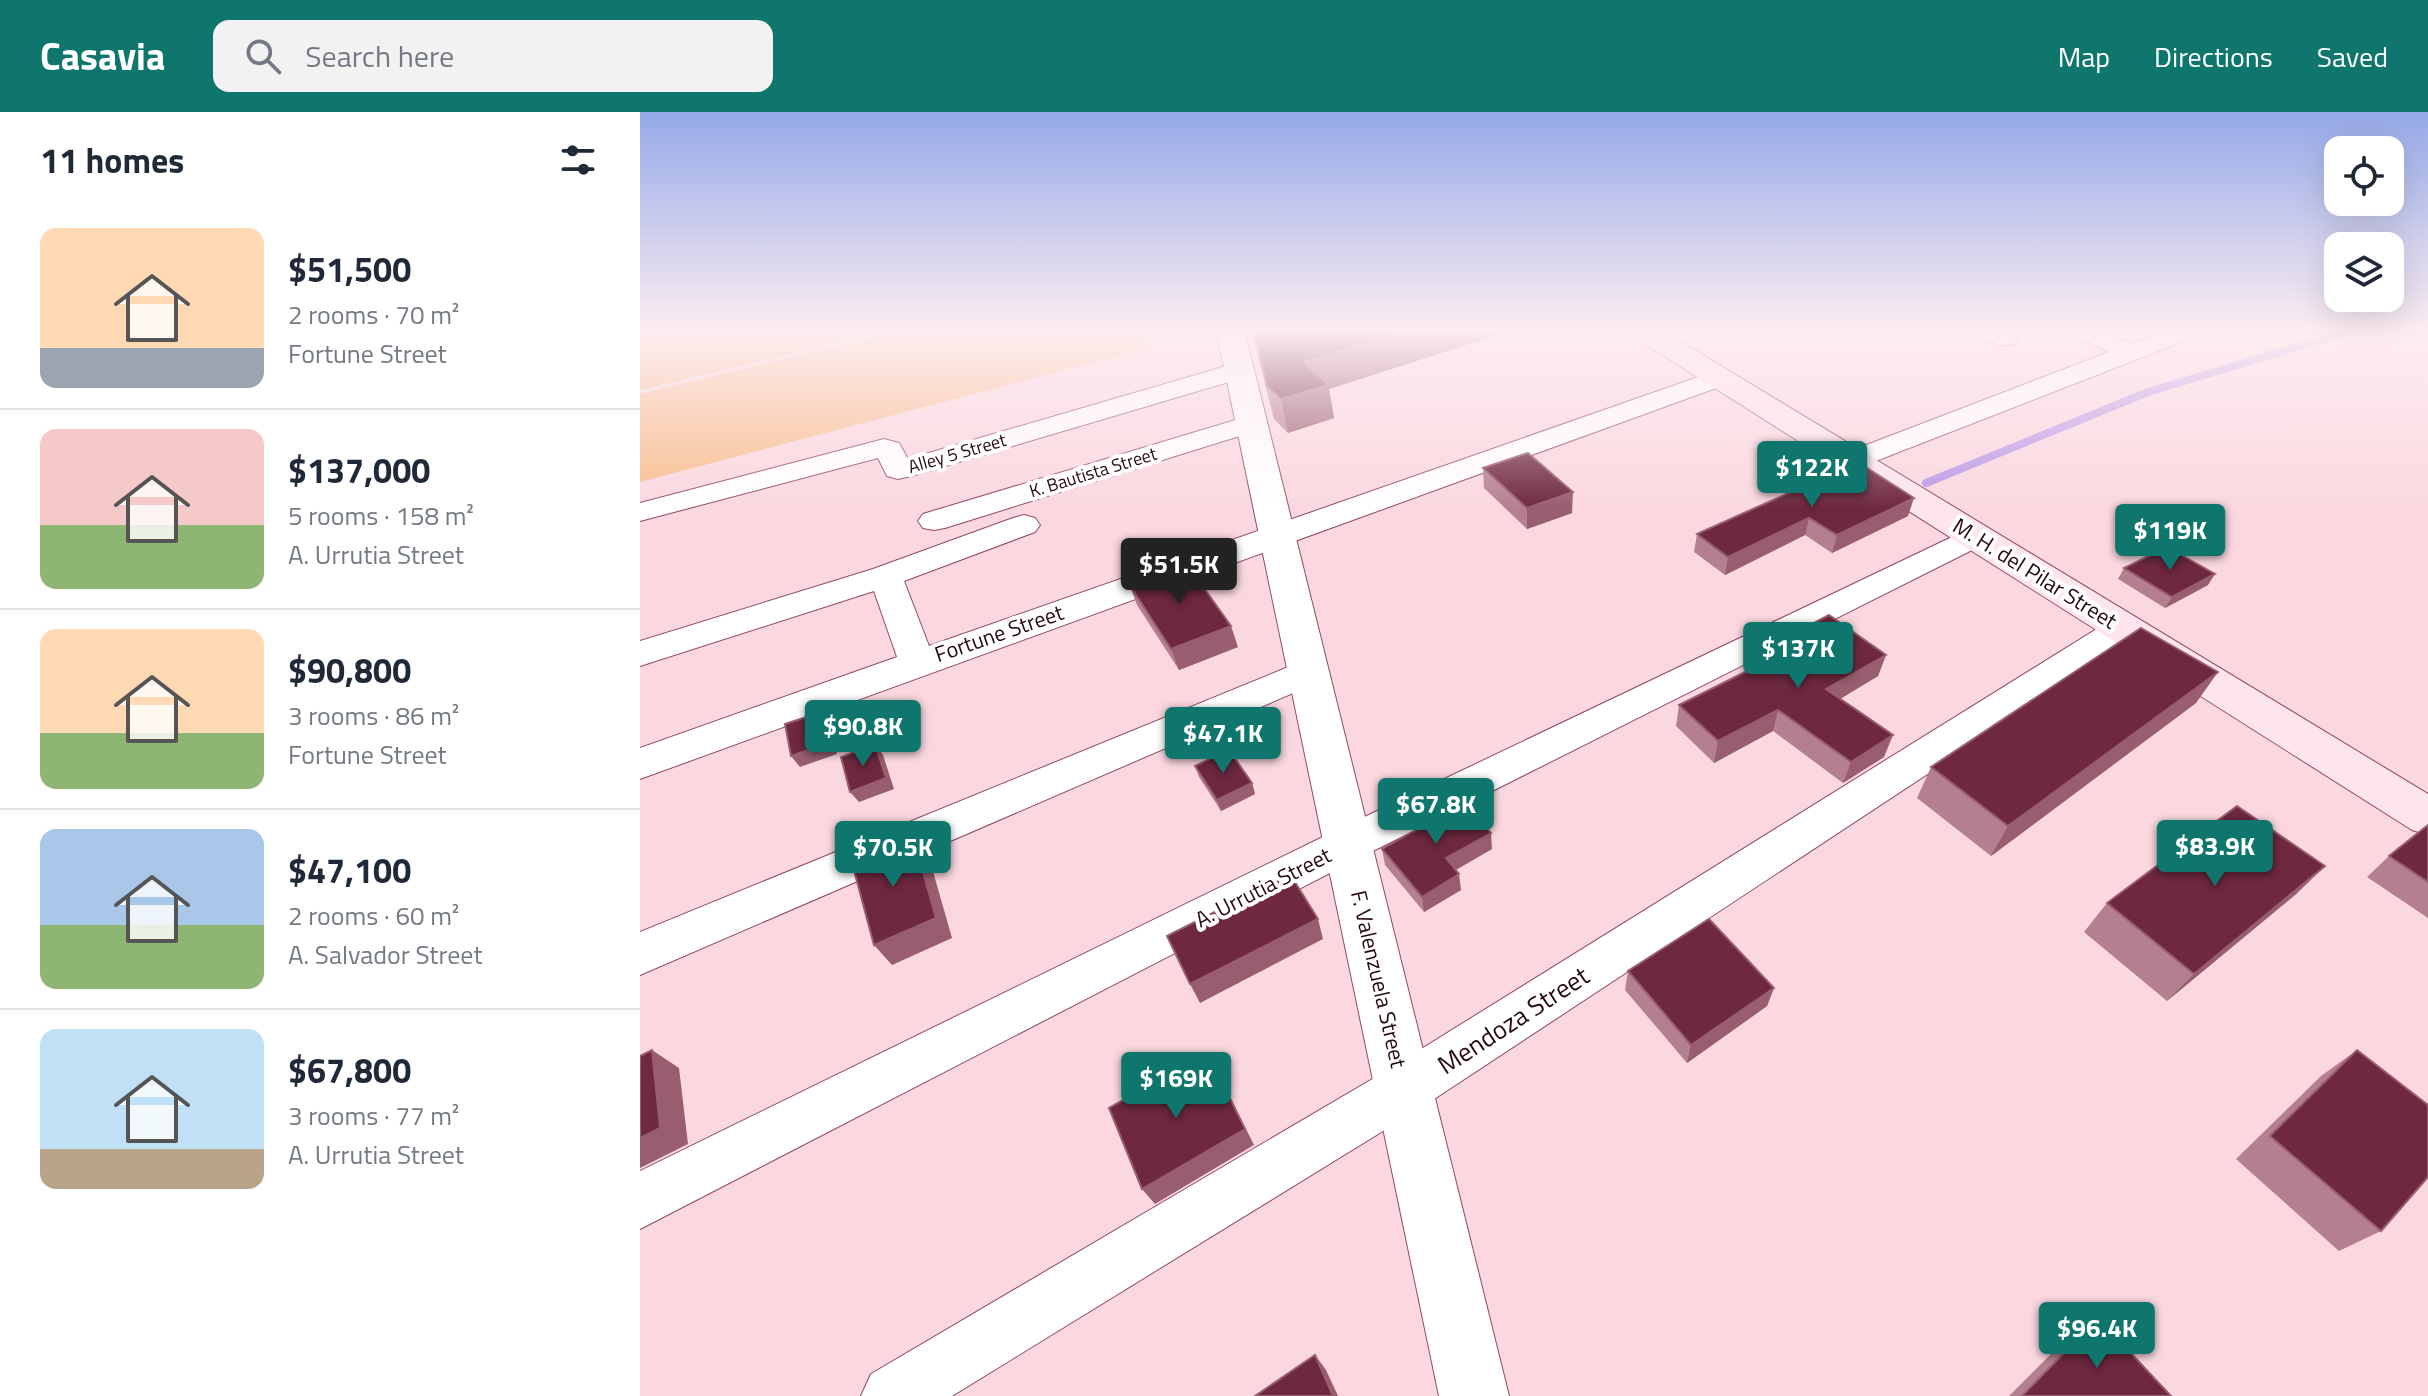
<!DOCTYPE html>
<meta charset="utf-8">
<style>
:root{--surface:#fff;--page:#f2f2f3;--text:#1f2937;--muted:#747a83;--line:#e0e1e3;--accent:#0f766e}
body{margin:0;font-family:"Titillium Web",sans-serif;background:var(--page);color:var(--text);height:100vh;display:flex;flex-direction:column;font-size:30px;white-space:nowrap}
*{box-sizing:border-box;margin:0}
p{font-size:26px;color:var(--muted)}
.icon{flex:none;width:44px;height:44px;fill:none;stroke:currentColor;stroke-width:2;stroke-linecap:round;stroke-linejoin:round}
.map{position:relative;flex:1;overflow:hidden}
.side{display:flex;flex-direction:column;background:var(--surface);width:640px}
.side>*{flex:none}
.fabs{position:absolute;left:1684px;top:24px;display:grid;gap:16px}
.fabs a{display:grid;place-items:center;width:80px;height:80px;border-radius:16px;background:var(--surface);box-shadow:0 8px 32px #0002;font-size:40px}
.price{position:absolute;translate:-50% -68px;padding:0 18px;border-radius:8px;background:var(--accent);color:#fff;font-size:26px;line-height:52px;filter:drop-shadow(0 2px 4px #0008)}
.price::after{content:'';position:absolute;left:50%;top:48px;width:24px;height:18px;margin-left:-12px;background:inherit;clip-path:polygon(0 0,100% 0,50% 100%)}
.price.on{background:#222;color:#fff}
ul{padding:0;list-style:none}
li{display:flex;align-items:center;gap:24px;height:200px;padding:0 40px}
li+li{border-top:2px solid var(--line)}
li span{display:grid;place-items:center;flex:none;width:224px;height:160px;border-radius:16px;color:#555}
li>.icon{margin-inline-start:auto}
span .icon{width:96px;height:96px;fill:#fffc;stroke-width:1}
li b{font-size:34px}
h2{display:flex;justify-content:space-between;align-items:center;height:96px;padding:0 40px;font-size:34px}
header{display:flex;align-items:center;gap:48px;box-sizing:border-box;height:112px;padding:0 40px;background:var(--accent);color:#fff}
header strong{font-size:38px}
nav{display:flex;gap:44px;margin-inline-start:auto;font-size:28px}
.search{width:560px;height:72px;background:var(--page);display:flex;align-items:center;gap:20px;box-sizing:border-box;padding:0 28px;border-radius:16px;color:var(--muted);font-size:30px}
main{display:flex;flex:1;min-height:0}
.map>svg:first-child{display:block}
.green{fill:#f7be8d}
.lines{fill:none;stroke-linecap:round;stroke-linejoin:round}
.stream{stroke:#b999e8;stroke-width:8}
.minor-casing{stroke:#92485e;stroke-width:2}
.tertiary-casing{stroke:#92485e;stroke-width:2}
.secondary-casing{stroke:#92485e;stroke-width:2}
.minor{fill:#fff;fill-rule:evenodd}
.tertiary{fill:#fff;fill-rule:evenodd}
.secondary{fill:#fde5eb;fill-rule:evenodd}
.wall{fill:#b48090}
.shaded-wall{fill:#985d6f}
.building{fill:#6e283f;stroke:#985d6f;stroke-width:2}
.labels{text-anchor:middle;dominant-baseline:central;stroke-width:8;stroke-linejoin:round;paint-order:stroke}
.far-street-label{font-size:18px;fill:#250812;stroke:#fff}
.street-label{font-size:22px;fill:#250812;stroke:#fff}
.near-street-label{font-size:26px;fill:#250812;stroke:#fff}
</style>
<header>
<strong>Casavia</strong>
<div class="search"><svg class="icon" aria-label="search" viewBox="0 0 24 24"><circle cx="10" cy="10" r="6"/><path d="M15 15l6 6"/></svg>Search here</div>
<nav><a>Map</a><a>Directions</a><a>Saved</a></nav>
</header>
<main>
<section class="side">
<h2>11 homes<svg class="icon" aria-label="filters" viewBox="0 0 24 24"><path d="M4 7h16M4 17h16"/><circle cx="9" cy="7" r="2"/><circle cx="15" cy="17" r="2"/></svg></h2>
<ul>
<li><span style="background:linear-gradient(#ffd9b3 75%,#9aa5b1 0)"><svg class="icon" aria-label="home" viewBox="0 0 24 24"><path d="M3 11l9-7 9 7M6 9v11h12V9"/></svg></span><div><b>$51,500</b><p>2 rooms · 70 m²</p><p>Fortune Street</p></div></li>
<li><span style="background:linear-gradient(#f6c9c9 60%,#8fb573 0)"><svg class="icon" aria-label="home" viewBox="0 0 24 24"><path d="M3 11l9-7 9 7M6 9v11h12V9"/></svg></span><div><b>$137,000</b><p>5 rooms · 158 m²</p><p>A. Urrutia Street</p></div></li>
<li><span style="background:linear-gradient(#ffd9b3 65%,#8fb573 0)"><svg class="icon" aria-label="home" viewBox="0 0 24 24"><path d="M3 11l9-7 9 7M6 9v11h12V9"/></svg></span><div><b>$90,800</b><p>3 rooms · 86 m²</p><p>Fortune Street</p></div></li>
<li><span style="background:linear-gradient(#a9c7e8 60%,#8fb573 0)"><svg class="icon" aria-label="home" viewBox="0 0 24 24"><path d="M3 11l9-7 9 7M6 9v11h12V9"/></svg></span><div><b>$47,100</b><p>2 rooms · 60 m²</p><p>A. Salvador Street</p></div></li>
<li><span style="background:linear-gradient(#bfe0f5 75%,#b9a48a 0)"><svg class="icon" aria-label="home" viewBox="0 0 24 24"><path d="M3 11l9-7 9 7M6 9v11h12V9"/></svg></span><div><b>$67,800</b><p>3 rooms · 77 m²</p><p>A. Urrutia Street</p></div></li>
</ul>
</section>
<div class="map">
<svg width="1788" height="1284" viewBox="0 0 1788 1284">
<rect width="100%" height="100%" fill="#fbd8e0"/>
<path class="green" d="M0,217H255L0,278Z
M267,217H499L511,235L0,370V282Z"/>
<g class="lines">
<path class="stream" d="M1286,371L1508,280L1716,217"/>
<g class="minor-casing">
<path id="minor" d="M1335,217H1366L1378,227L1375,232C1361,236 1343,229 1335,217Z
M1428,217H1460L1492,232L1531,217H1565L1562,222L1223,354L1213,357L1203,354L1198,348L1203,342L1469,240L1431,222Z
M600,250L609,252L613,258L609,264L275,363L258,367L247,364L238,346L0,409V391L244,327L259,331L268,347Z
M1081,257L1090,259L1094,265L1090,271L0,667V636L257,545L234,479L0,554V529L233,457L373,406L384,403L395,406L400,413L395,420L264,469L289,534Z
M612,303L622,305L626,311L622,317L305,416L294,418L283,416L278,409L283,402Z
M1335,414L1346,417L1351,424L1346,431L723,744L0,1117V1059L693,720Z
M1484,504L1497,508L1502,516L1497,524L782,995L312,1284H221L231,1262L746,959L1471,508Z
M668,547L681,551L687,560L681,569L0,863V820Z"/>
</g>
<g class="tertiary-casing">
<path id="tertiary" d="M576,217H604L869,1284H799Z"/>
</g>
<g class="secondary-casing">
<path id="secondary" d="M987,217H1020L1788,682V723L1772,718L991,223Z"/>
</g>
<use href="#minor" class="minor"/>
<use href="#tertiary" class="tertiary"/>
<use href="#secondary" class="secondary"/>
</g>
<path class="wall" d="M611,217H876L689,277L694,306L648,321L634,307Z
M1218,350L1268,404L1192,441L1165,423L1085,463L1054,440L1057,422Z
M843,356L932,401L887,417L844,376Z
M1484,456L1568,473L1525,496L1478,467Z
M489,472L598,535L539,558L497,493Z
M1120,540L1246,543L1238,564L1200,587L1244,645L1203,671L1133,619L1074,651L1036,614L1039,593L1117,554Z
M1556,591L1351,744L1277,686L1291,655Z
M555,654L612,671L615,682L581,699L559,665Z
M783,706L852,737L816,758L821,778L784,800L745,753L742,737L784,714Z
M1788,713V806L1727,765L1749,744Z
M1685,754L1655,783L1527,889L1444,820L1467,791Z
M988,859L1134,876L1127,894L1047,951L985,878Z
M1717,938L1741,1119L1699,1139L1596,1047L1681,964Z
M1458,1206L1531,1284H1369L1430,1223Z"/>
<path class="shaded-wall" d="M773,217H876L689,277L694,306L648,321L641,287L664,250Z
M933,380L932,401L887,417V396Z
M1274,386L1268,404L1192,441L1197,423Z
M1169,406L1165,423L1085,463L1088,445Z
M1575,462L1568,473L1525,496L1532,485Z
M591,514L598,535L539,558L531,537Z
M1246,543L1238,564L1180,599L1186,577Z
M1578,560L1556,591L1351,744L1368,714Z
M1138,598L1133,619L1074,651L1078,629Z
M182,600L190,611L197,642L160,655L151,644Z
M1253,623L1244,645L1203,671L1211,650Z
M235,632L243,643L254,677L219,690L210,680Z
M612,671L615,682L581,699L577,688Z
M272,721L288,742L312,826L252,853L234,833Z
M851,721L852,737L808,762L806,746Z
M1685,754L1655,783L1527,889L1554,862Z
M819,762L821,778L784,800L782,785Z
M678,807L683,827L560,891L550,872Z
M1134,876L1127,894L1047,951L1051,933Z
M12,938L39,956L48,1032L0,1056V1026Z
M568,941L614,1033L515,1092L502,1077Z
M675,1243L686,1258L698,1284H693Z"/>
<path class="building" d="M613,217H773L664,250L688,273L641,287L627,274Z
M888,341L933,380L887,396L843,356Z
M1218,350L1274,386L1197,423L1169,406L1088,445L1057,422Z
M1527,435L1575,462L1532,485L1484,456Z
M546,451L591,514L531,537L489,472Z
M1189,503L1246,543L1186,577L1253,623L1211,650L1138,598L1078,629L1039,593L1129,548L1120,540Z
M1501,516L1578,560L1368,714L1291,655Z
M182,600L188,631L151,644L145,612Z
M235,632L246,666L210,680L201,645Z
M589,638L612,671L577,688L555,654Z
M821,686L851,721L806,746L819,762L782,785L742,737L787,712L783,706Z
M1597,694L1685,754L1554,862L1467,791Z
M1788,713V770L1749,744Z
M272,721L296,806L234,833L211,747Z
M650,762L678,807L550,872L527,824Z
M1069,807L1134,876L1051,933L988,859Z
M12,938L20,1016L0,1026V944Z
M1717,938L1788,993V1065L1741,1119L1630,1024Z
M568,941L605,1017L502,1077L469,996Z
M1458,1206L1531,1284H1382Z
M675,1243L693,1284H615Z"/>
<linearGradient id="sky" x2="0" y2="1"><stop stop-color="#95a9e8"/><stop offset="0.55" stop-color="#fdedf1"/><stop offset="1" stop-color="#fdedf1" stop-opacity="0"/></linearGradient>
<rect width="1788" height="397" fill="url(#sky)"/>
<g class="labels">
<g class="far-street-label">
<text transform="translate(317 341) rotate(-16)">Alley 5 Street</text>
<text transform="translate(453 360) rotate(-17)">K. Bautista Street</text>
</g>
<g class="street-label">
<text transform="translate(1395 461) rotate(32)">M. H. del Pilar Street</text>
<text transform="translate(359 521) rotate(-19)">Fortune Street</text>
<text transform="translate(623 775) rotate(-27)">A. Urrutia Street</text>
<text transform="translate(739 867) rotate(77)">F. Valenzuela Street</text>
</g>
<g class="near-street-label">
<text transform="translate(873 908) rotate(-33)">Mendoza Street</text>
</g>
</g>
</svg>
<div class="fabs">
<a><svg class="icon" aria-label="locate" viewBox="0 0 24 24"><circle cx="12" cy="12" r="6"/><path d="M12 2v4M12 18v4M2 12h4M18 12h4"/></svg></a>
<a><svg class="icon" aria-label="layers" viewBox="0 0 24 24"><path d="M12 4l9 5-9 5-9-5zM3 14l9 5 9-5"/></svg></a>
</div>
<b class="price" style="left:1172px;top:397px">$122K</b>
<b class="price" style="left:1530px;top:460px">$119K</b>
<b class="price on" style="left:539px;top:494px">$51.5K</b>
<b class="price" style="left:1158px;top:578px">$137K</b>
<b class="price" style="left:223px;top:656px">$90.8K</b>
<b class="price" style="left:583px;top:663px">$47.1K</b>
<b class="price" style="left:796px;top:734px">$67.8K</b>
<b class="price" style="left:1575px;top:776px">$83.9K</b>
<b class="price" style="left:253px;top:777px">$70.5K</b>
<b class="price" style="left:536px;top:1008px">$169K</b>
<b class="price" style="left:1457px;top:1258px">$96.4K</b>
</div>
</main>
